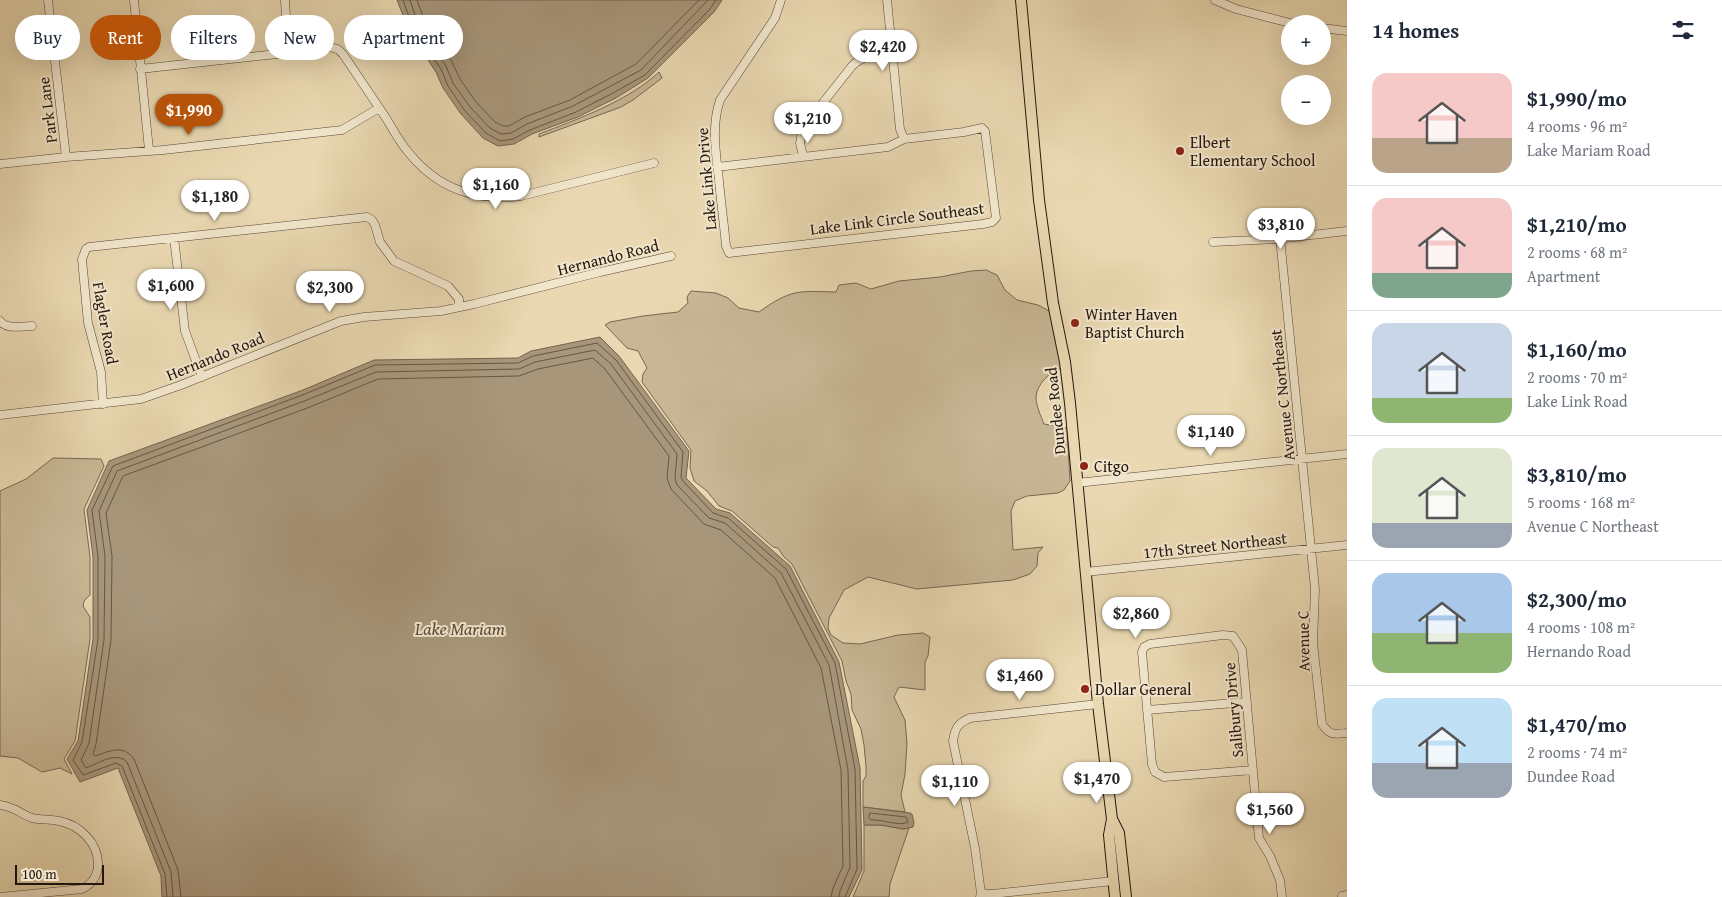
<!DOCTYPE html>
<meta charset="utf-8">
<style>
:root{--surface:#fff;--page:#f2f2f3;--text:#1f2937;--muted:#747a83;--line:#e0e1e3;--accent:#b45309}
body{margin:0;font-family:"Gentium Book Plus",serif;background:var(--page);color:var(--text);height:100vh;display:flex;flex-direction:column;font-size:19px;white-space:nowrap}
*{box-sizing:border-box;margin:0}
p{font-size:16px;color:var(--muted)}
.icon{flex:none;width:28px;height:28px;fill:none;stroke:currentColor;stroke-width:2;stroke-linecap:round;stroke-linejoin:round}
.map{position:relative;flex:1;overflow:hidden}
.sheet{display:flex;flex-direction:column;background:var(--surface);width:375px}
.sheet>*{flex:none}
.hud{position:absolute;left:15px;top:15px;width:475px;height:45px;display:flex;gap:10px}
.fabs{position:absolute;left:1281px;top:15px;display:grid;gap:10px}
.fabs a{display:grid;place-items:center;width:50px;height:50px;border-radius:50%;background:var(--surface);box-shadow:0 5px 20px #0002;font-size:25px}
.scale{position:absolute;left:15px;bottom:12px;width:89px;box-sizing:border-box;padding-left:5px;border:2px solid #27160e;border-top:0;font-size:14px;line-height:18px;white-space:nowrap;color:#27160e;-webkit-text-stroke:4px #f1e6cc;paint-order:stroke}
.price{position:absolute;translate:-50% -42px;padding:0 11px;border-radius:18px;background:#fff;color:#222;font-size:16px;line-height:32px;filter:drop-shadow(0 1px 2px #0008)}
.price::after{content:'';position:absolute;left:50%;top:30px;width:15px;height:11px;margin-left:-8px;background:inherit;clip-path:polygon(0 0,100% 0,50% 100%)}
.price.active{background:var(--accent);color:#fff}
ul{padding:0;list-style:none}
li{display:flex;align-items:center;gap:15px;height:125px;padding:0 25px}
li+li{border-top:1px solid var(--line)}
li span{display:grid;place-items:center;flex:none;width:140px;height:100px;border-radius:15px;color:#555}
li>.icon{margin-inline-start:auto}
span .icon{width:60px;height:60px;fill:#fffc;stroke-width:1}
li b{font-size:21px}
h2{display:flex;justify-content:space-between;align-items:center;height:60px;padding:0 25px;font-size:21px}
.pill{padding:0 18px;border-radius:22px;background:var(--surface);box-shadow:0 5px 20px #0002;font-size:18px;line-height:45px}
.pill.active{background:var(--accent);color:#fff}
main{display:flex;flex:1;min-height:0}
.map>svg:first-child{display:block}
.green{fill:#c8b795;stroke:#786652}
.water{fill:#a7967a;stroke:#74634f}
.lines{fill:none;stroke-linecap:round;stroke-linejoin:round}
.shore{stroke:#675644;stroke-width:1}
.minor-casing{stroke:#584637;stroke-width:9}
.major-casing{stroke:#27160e;stroke-width:12}
.minor{stroke:#f1e6cc;stroke-width:8}
.major{stroke:#e9d8b1;stroke-width:10}
.poi-dot{fill:#8f2418;stroke:#f1e6cc;stroke-width:2}
.labels{text-anchor:middle;dominant-baseline:central;stroke-width:4;stroke-linejoin:round;paint-order:stroke}
.street-label{font-size:16px;fill:#27160e;stroke:#f1e6cc}
.poi-label{font-size:16px;fill:#27160e;stroke:#f1e6cc;text-anchor:start}
.water-label{font-size:18px;font-style:italic;fill:#5a4939;stroke:#f1e6cc}
</style>
<main>
<div class="map">
<svg width="1347" height="897" viewBox="0 0 1347 897">
<rect width="100%" height="100%" fill="#e9d8b1"/>
<filter id="stains"><feTurbulence type="fractalNoise" baseFrequency=".004" numOctaves="4"/><feColorMatrix values="0 0 0 0 .2 0 0 0 0 .09 0 0 0 0 .02 0 0 0 .5 -.17"/></filter>
<radialGradient id="worn" r=".72"><stop offset=".6" stop-color="#630" stop-opacity="0"/><stop offset="1" stop-color="#630" stop-opacity=".3"/></radialGradient>
<path class="green" d="M659,72L662,78L633,100L621,107L539,137V134C576,120 630,100 659,72Z
M986,270L997,275L1005,290L1017,300L1038,305L1051,312L1062,368C1050,371 1037,384 1036,397C1036,406 1041,416 1044,424L1067,428L1070,481L1064,490L1058,493L1027,496L1015,501L1011,511L1013,550L1043,547L1038,553L1037,566L1030,574L1013,580L917,589L868,577L844,590L829,618L828,628L831,635L843,643L860,644L898,635L923,633L930,637L928,656L925,662V690L899,687L894,697L905,720L907,744L905,774L901,795L905,812L863,807V781L866,776V766L864,745L861,729L852,710L851,694L846,681L842,661L792,564L784,557L778,548L773,547L732,511L719,506L707,491L694,481L690,468L691,450L642,382L643,374L647,368L638,351L627,348L605,325L610,322L643,316L678,312L688,303L687,297L691,291L716,293L728,298L739,308L759,312C791,289 798,291 836,292L839,285L856,283L871,289L899,281L940,277L971,271Z
M53,458L101,459L104,466L84,509L90,557V595L84,601L83,606L90,617V639L75,741L64,759L72,774L60,768L42,772L18,758L0,756V491L26,479Z
M864,825H881L903,829L909,828L890,884L889,897H853L864,871Z"/>
<path class="water" d="M397,0H722L714,12L648,78L616,98L578,117L532,134L514,144L498,146L483,138L461,114L443,88L436,72L410,33Z
M600,337L619,356L689,451L686,478L716,509L730,513L790,566L839,662L860,768L862,870L849,897H162L161,876L118,768L80,782L67,759L78,741L93,639V557L87,510L109,461L303,390L374,360L518,358L531,351Z
M863,807L910,813L912,814L914,823L913,827L903,829L881,825H864Z"/>
<g class="lines">
<path class="shore" d="M403,0L414,31L441,69L448,86L465,111L486,133L500,141L513,139L530,130L576,112L613,93L645,75L710,9L716,0
M410,0L419,27L446,66L453,83L470,107L490,128L501,134L511,133L527,124L573,106L641,70L708,0
M417,0L426,24L452,62L460,79L476,102L495,122L503,126H509L525,117L570,100L636,64L699,0
M870,813L906,817L908,822C900,827 882,819 871,820L869,818Z
M167,897L165,874L122,766L116,763L83,775L73,760L82,742L98,639V557L92,510L113,466L305,394L375,365L518,363L533,356L597,343L616,360L683,452L681,477L683,481L713,513L728,518L786,569L835,663L855,769L857,869L845,897
M173,897L171,872L127,762C116,751 99,763 86,768L81,760L89,743L104,640L105,556L99,511L117,471L307,400L376,372L519,369L535,362L595,350L611,364L677,454L675,478L677,485L709,518L725,523L781,573L829,665L848,770L850,867L840,891L839,897
M181,897L178,870L134,759C123,744 110,751 95,756L93,754L96,744L111,640L112,556L106,513L123,476L310,407L378,379L519,376L538,369L593,358L605,369L669,456L667,478L671,489L704,524L721,530L775,578L821,668L841,770L843,866L833,888L831,897"/>
<g class="minor-casing">
<path id="minor" d="M48,0L66,157
M134,0L149,150
M285,0L288,51
M887,0L900,129L904,139
M1215,0L1236,9L1294,24
M1322,28L1347,31
M140,69L277,54C290,51 326,44 337,49C340,50 341,53 343,54C358,76 372,97 386,118C393,130 400,143 409,153C439,190 476,201 521,196L654,163
M803,156L800,143L803,128L852,66C862,56 877,53 891,49
M0,164L66,157L163,150L342,130L379,108
M717,167L888,147L904,139L964,132L982,128L985,131L986,139L996,218L992,222L983,224L729,253L726,246C724,224 721,203 719,181C716,153 711,127 720,100L775,18L781,0
M174,238L185,331L202,377
M1280,238L1315,589L1313,643L1322,724C1330,736 1334,734 1347,733
M1213,242L1276,239L1347,231
M0,321C7,330 21,326 32,326
M103,404L101,372L88,323L82,259L86,249L89,247L367,217L372,220L375,225L380,242L394,261L448,286L459,299V307
M0,415L141,399L181,385L341,321L364,317L441,311L474,304L600,272L671,256
M1077,483L1347,454
M1085,572L1347,545
M1147,710L1247,702
M1253,770L1164,777L1155,772L1152,764L1142,652L1144,647L1150,644L1223,635L1233,636L1242,650L1259,838L1270,856L1280,880L1282,897
M0,805C16,807 20,814 32,818C41,820 50,819 59,821C80,825 98,843 98,864C98,876 92,884 82,889L0,897
M981,893L992,894L1113,881
M1342,896L1347,895
M980,897L981,893L975,848L953,741C955,728 958,723 970,718L1098,704"/>
</g>
<g class="major-casing">
<path id="major" d="M1021,0L1039,200L1053,303L1065,362L1070,403L1098,704L1112,819L1109,835L1115,897
M1112,819L1119,833L1126,897"/>
</g>
<use href="#minor" class="minor"/>
<use href="#major" class="major"/>
</g>
<g class="poi-dot">
<circle cx="1180" cy="151" r="5"/>
<circle cx="1075" cy="323" r="5"/>
<circle cx="1084" cy="466" r="5"/>
<circle cx="1085" cy="689" r="5"/>
</g>
<g class="labels">
<g class="street-label">
<text transform="translate(47 110) rotate(-97)">Park Lane</text>
<text transform="translate(706 179) rotate(-95)">Lake Link Drive</text>
<text transform="translate(897 218) rotate(-7)">Lake Link Circle Southeast</text>
<text transform="translate(608 257) rotate(-14)">Hernando Road</text>
<text transform="translate(106 323) rotate(80)">Flagler Road</text>
<text transform="translate(215 356) rotate(-22)">Hernando Road</text>
<text transform="translate(1282 395) rotate(-96)">Avenue C Northeast</text>
<text transform="translate(1055 411) rotate(-96)">Dundee Road</text>
<text transform="translate(1215 545) rotate(-6)">17th Street Northeast</text>
<text transform="translate(1303 641) rotate(-91)">Avenue C</text>
<text transform="translate(1233 710) rotate(-95)">Salibury Drive</text>
</g>
<g class="poi-label">
<text x="1190" y="142">Elbert<tspan x="1190" dy="18">Elementary School</tspan></text>
<text x="1085" y="314">Winter Haven<tspan x="1085" dy="18">Baptist Church</tspan></text>
<text x="1094" y="466">Citgo</text>
<text x="1095" y="689">Dollar General</text>
</g>
<g class="water-label">
<text x="460" y="628">Lake Mariam</text>
</g>
</g>
<rect width="100%" height="100%" filter="url(#stains)"/>
<rect width="100%" height="100%" fill="url(#worn)"/>
</svg>
<div class="fabs">
<a>+</a>
<a>−</a>
</div>
<div class="scale">100 m</div>
<b class="price" style="left:883px;top:72px">$2,420</b>
<b class="price active" style="left:189px;top:136px">$1,990</b>
<b class="price" style="left:808px;top:144px">$1,210</b>
<b class="price" style="left:496px;top:210px">$1,160</b>
<b class="price" style="left:215px;top:222px">$1,180</b>
<b class="price" style="left:1281px;top:250px">$3,810</b>
<b class="price" style="left:171px;top:311px">$1,600</b>
<b class="price" style="left:330px;top:313px">$2,300</b>
<b class="price" style="left:1211px;top:457px">$1,140</b>
<b class="price" style="left:1136px;top:639px">$2,860</b>
<b class="price" style="left:1020px;top:701px">$1,460</b>
<b class="price" style="left:1097px;top:804px">$1,470</b>
<b class="price" style="left:955px;top:807px">$1,110</b>
<b class="price" style="left:1270px;top:835px">$1,560</b>
<div class="hud">
<a class="pill">Buy</a>
<a class="pill active">Rent</a>
<a class="pill">Filters</a>
<a class="pill">New</a>
<a class="pill">Apartment</a>
</div>
</div>
<section class="sheet">
<h2>14 homes<svg class="icon" aria-label="filters" viewBox="0 0 24 24"><path d="M4 7h16M4 17h16"/><circle cx="9" cy="7" r="2"/><circle cx="15" cy="17" r="2"/></svg></h2>
<ul>
<li><span style="background:linear-gradient(#f6c9c9 65%,#b9a48a 0)"><svg class="icon" aria-label="home" viewBox="0 0 24 24"><path d="M3 11l9-7 9 7M6 9v11h12V9"/></svg></span><div><b>$1,990/mo</b><p>4 rooms · 96 m²</p><p>Lake Mariam Road</p></div></li>
<li><span style="background:linear-gradient(#f6c9c9 75%,#7fa58c 0)"><svg class="icon" aria-label="home" viewBox="0 0 24 24"><path d="M3 11l9-7 9 7M6 9v11h12V9"/></svg></span><div><b>$1,210/mo</b><p>2 rooms · 68 m²</p><p>Apartment</p></div></li>
<li><span style="background:linear-gradient(#c9d6e8 75%,#8fb573 0)"><svg class="icon" aria-label="home" viewBox="0 0 24 24"><path d="M3 11l9-7 9 7M6 9v11h12V9"/></svg></span><div><b>$1,160/mo</b><p>2 rooms · 70 m²</p><p>Lake Link Road</p></div></li>
<li><span style="background:linear-gradient(#dfe7d0 75%,#9aa5b1 0)"><svg class="icon" aria-label="home" viewBox="0 0 24 24"><path d="M3 11l9-7 9 7M6 9v11h12V9"/></svg></span><div><b>$3,810/mo</b><p>5 rooms · 168 m²</p><p>Avenue C Northeast</p></div></li>
<li><span style="background:linear-gradient(#a9c7e8 60%,#8fb573 0)"><svg class="icon" aria-label="home" viewBox="0 0 24 24"><path d="M3 11l9-7 9 7M6 9v11h12V9"/></svg></span><div><b>$2,300/mo</b><p>4 rooms · 108 m²</p><p>Hernando Road</p></div></li>
<li><span style="background:linear-gradient(#bfe0f5 65%,#9aa5b1 0)"><svg class="icon" aria-label="home" viewBox="0 0 24 24"><path d="M3 11l9-7 9 7M6 9v11h12V9"/></svg></span><div><b>$1,470/mo</b><p>2 rooms · 74 m²</p><p>Dundee Road</p></div></li>
</ul>
</section>
</main>
